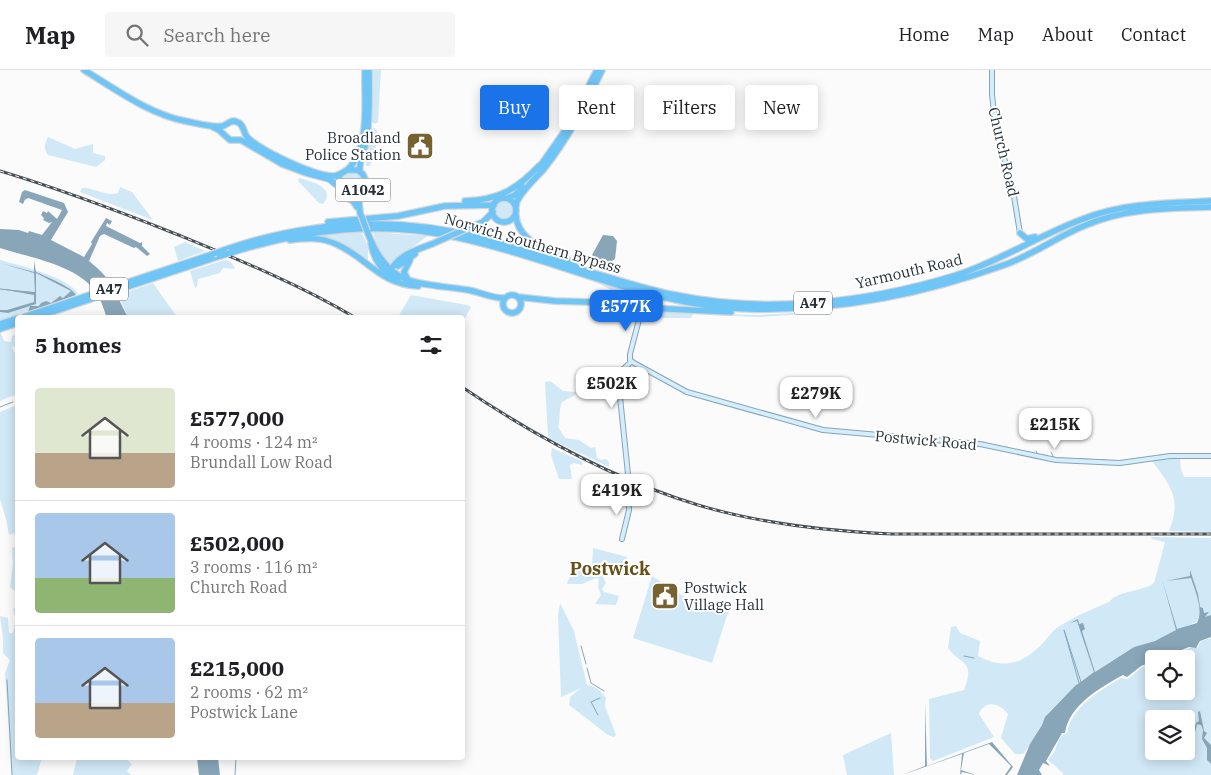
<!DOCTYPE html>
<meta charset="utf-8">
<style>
:root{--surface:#fff;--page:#f6f6f6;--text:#202124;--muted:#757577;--line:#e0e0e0;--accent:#1a73e8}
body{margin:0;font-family:"IBM Plex Serif",serif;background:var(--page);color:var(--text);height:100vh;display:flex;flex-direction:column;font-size:19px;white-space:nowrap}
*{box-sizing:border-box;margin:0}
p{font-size:16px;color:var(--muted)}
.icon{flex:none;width:28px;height:28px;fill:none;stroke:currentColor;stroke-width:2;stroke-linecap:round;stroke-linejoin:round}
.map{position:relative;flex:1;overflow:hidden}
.panel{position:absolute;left:15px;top:245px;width:450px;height:445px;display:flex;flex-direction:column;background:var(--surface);border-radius:5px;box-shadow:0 2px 12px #0003}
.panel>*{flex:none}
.banner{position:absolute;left:480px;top:15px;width:475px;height:45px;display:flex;gap:10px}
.fabs{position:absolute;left:1145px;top:580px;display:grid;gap:10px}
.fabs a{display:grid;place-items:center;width:50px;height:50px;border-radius:5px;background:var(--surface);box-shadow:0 2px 12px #0003;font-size:25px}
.price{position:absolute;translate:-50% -42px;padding:0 11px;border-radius:10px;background:#fff;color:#222;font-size:16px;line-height:32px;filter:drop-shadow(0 1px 2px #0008)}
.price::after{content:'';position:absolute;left:50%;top:30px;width:15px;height:11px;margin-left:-8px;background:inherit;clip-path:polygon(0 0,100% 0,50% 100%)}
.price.on{background:var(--accent);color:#fff}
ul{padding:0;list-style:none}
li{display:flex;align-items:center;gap:15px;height:125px;padding:0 20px}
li+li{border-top:1px solid var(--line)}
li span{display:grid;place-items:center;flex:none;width:140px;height:100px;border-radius:5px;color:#555}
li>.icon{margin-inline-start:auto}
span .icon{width:60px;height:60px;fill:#fffc;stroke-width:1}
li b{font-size:21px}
h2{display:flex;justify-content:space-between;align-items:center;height:60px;padding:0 20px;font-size:21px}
.pill{padding:0 18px;border-radius:5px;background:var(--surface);box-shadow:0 2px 12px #0003;font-size:18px;line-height:45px}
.pill.on{background:var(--accent);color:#fff}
header{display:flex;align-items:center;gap:30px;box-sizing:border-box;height:70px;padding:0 25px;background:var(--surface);border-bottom:1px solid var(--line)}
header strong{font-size:24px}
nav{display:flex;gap:28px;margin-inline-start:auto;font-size:18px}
.search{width:350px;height:45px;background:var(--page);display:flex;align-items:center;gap:12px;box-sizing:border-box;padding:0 18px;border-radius:5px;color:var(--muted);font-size:19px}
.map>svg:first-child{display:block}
.green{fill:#d1e8f7;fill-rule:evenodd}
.water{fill:#88a6b8;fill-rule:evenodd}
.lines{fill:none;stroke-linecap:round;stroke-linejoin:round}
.stream{stroke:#88a6b8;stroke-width:1}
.secondary-casing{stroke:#88a3b5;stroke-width:6}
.highway-casing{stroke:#d4d6d7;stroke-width:8}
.secondary{stroke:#d4eefd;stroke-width:4}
.highway{stroke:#70c5f7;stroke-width:5.5}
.rail-casing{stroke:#464f55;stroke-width:3}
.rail{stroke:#fff;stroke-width:1;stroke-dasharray:4;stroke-linecap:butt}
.secondary-bridge-casing{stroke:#88a3b5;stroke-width:6;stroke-linecap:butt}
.highway-bridge-casing{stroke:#d4d6d7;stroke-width:8;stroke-linecap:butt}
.secondary-bridge{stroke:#d4eefd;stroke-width:4}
.highway-bridge{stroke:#70c5f7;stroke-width:5.5}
.labels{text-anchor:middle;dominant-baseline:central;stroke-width:4;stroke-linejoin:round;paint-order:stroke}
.shield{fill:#fff;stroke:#676f74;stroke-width:1}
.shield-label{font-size:14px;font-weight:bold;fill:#263138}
.poi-label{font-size:15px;fill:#263138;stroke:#fff;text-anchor:end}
.street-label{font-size:15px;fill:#263138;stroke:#fff}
.quarter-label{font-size:18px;font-weight:bold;fill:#684f15;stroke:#fff}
</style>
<header>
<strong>Map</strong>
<div class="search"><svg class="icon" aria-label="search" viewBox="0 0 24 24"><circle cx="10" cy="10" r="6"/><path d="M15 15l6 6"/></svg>Search here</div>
<nav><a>Home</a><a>Map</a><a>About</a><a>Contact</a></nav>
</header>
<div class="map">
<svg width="1211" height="705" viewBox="0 0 1211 705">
<rect width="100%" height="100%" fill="#fbfbfb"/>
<path class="green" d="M372,0H381L378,52L375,54L371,51Z
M375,58L379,65L370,96H366L371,59Z
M48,67L75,79L93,74V83L105,86V90L96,97L48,85C43,79 45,73 48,67Z
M341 112a11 11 0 1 1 22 0a11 11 0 1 1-22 0Z
M299,108C311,111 337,118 323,134L319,133L298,111Z
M120,117L132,122L153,150L80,122L82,118C95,117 105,127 118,123Z
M495 140a10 10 0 1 1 20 0a10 10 0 1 1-20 0Z
M361,161L368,176V190L354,182L309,167L318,165Z
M373,162L428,166L390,193H386L376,173Z
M185,172L205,181L178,191L174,177Z
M0,190C18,195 69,207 78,224L0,250Z
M225,190L232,193L235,199L223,198L220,203L198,209L197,217L195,218L190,201Z
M592,210L656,230L659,233L620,229L619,224Z
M153,213L177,247H128L118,225Z
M411,225L467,235L471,237L463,252L462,248L398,247Z
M649,242L759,245L808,242L807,244L758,247L693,244L691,248H643Z
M0,261L4,271L11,272L12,266L17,264V284L14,276L12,277L17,288L18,328H15L14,325L0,331Z
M550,311L563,321L576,322L575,325L562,332C558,342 561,348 558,357L565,368L579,370L591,378L595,377L597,388L602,390L606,389L609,392V397L550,369L548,366L545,312Z
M17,335L18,390L15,402L17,423V523L10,517L13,493L12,478L17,476L14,463L9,465L6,449L0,429V342Z
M552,378L583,392L582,395L574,393L570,395L572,409H559L551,385Z
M1180,388L1181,400L1184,407H1211V462L1169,461C1182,429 1171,416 1152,391Z
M1151,467L1211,468V545L1155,571L1134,577L1082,610L1049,642L1033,671L1023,684H1015L1001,668L1008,644C1000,633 985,629 979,644L994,667L933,691L930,688L929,629L964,620C975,590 963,597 948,578L951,557L956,556L960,563L980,571L978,586C1005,600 1023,594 1044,572C1049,566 1053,560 1060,556C1075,546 1093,539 1109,532C1121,519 1140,523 1154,513L1165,472L1152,469Z
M593,478L627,487L626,500L619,501L618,506L605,504L603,507L606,513L602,519L604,522L619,526L616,535L595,534L601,525L598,517L599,509L596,508L582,514H567L572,500L586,502L588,498H592Z
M652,506L689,530L729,539L712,593L633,568Z
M560,533L574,561L587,615C594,615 602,622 606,628L605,636L616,665L614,667L608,665L569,635L570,627L581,618L561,627L558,545Z
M17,537L18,688H42L37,705H12L5,603L10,590L3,583V568L0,546L8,548L9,563H13L16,550L13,539Z
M1211,568V705H1063V703L1048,690C1050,687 1054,684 1055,680C1058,673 1058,666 1067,663C1072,636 1100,621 1121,608L1128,609L1141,598L1154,592V621H1186V589H1163L1190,578L1198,577L1201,571ZM1154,649H1186V681H1154Z
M891,663L894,705H847L843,685Z
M77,688H125L132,694L127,701L131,705H73Z"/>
<path class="water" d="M25,120L64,133L68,142L51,170L84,187L92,174L91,172L106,148L112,151L110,155L107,153L106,156L140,173L142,172V176L150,184L147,186L136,177L134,178L104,164L100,166L89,191C116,213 113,220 128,247L107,248C103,237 100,226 92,217C71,194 28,187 0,178V159L19,160L28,163L29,161L42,165L52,152L49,153L43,150L44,148L41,145L43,141L47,143L48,141L57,149L62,140L28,128L25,130L26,127L23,134L19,132L22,122Z
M603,165L613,166L617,171L615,189L610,192L597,191L592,185Z
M34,191L36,202C45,206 72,217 76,225L28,242L30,236L8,243L0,242V240H7L34,232V225L0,219L35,222L34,203L0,193L34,202ZM36,203L71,221L63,228L60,226L51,233L46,231L41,233L39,236H30L36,234Z
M1190,500L1198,524L1200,537L1203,538L1204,543L1209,542L1205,547L1211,545V567L1200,571L1196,578L1189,577L1159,589H1154V591L1141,596L1127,607L1123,605C1101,617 1069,635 1065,663H1062L1046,691L1050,696L1043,693L1039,700L1042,705H1017L1030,674L1042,655L1045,647L1075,616L1094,602L1077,551L1070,553L1078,549L1079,554L1083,553L1085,559L1082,561L1095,602L1134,577L1155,571L1176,560L1162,509L1177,559L1197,553C1204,540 1195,521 1191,508L1166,511L1190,506Z
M925,633L927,696L992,672L1013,697L1007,705H1005L1011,696L989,674L964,683L961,700L976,705L962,702L960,705L962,684L902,705L925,696Z
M1183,640L1187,647L1188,659L1193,662L1196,653L1199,651L1198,642L1200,641L1204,661L1207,663L1204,668L1211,675V694L1207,690V678L1202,669L1203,660L1201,655L1197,654L1193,671L1191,669L1187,671V668L1192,663L1188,660L1186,662V649L1183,646Z
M197,688H218L220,705H199Z"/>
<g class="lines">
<path class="stream" d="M0,219L35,223
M0,337L13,332
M1036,381L1038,385
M1051,382L1054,388
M1055,388L1106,390
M581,576L586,594
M964,586L974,588
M587,598L591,613L604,621
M7,610L12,705
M1079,613L1064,560L1081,612
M598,645L591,632L600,628
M235,705L236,688"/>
<g class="secondary-casing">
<path id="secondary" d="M992,0V25L996,59L1013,120L1020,163
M641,242L630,284V290L634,293L687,322L823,360L980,374L1056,390L1120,393L1170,386H1211
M628,404L618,308L620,302L631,292
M622,469L629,440L628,415"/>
</g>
<g class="highway-casing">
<path id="highway" d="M84,0C115,19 149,44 185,51C196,53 212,58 223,56C228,54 231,49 237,52C244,54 243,62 247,67C261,81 314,106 333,106C339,106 342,103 347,100H357C366,104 367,113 363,121C350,131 332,121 340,105
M211,56L219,60L230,70H241L282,94L306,103L329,109L339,117
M538,99L569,55L597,0
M347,100C371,79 364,29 365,0
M360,102C358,91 366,78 367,67C370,45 369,22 369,0
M345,127L353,131L357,137
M492 140a12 12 0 1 1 24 0a12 12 0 1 1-24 0Z
M507,128L515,125L523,117
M465,131C498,130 516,120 539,96
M516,136C516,126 536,108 543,100C568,69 585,35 602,0
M360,143L359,132L362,122
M516,145C517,172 554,185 575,193
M328,152L398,146L445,136L494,135
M468,158L483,152L493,142
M367,161C388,218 416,212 468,220C480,222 493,229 505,228
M1020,163L1027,169L1035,167
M290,170C306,168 321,167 336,174C368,188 379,214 418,216
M371,173C373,188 383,204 398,211
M224,180C308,151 391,145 478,167C517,178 556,191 594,203C621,211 648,220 675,225C767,244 865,233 954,206C999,192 1039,165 1083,149C1124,133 1168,133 1211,131
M230,183C307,159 380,150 460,168C557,189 649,237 750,239C836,241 924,224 1004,195C1033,185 1058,166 1086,155C1125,138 1169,138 1211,137
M398,196L415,184
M391,201C396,186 418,179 432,174
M408,210L404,202L410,190
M503 234a9 9 0 1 1 18 0a9 9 0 1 1-18 0Z
M518,227L555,231L622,233
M618,233L648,238L731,242
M641,243L650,239
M20,248L213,184
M34,248L220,186
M0,254L18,248
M0,259L18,253"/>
</g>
<use href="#secondary" class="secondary"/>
<use href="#highway" class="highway"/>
<g class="rail-casing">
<path id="rail" d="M0,101C60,119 118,141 176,164C237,189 299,214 356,248
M462,317C536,367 613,409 698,435C761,454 828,461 892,464H1211"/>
</g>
<use href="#rail" class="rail"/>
<g class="secondary-bridge-casing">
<path id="secondary-bridge" d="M628,404V415"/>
</g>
<g class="highway-bridge-casing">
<path id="highway-bridge" d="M361,145L367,161
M432,174L468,158
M213,184L224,180
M220,186L230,183"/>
</g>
<use href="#secondary-bridge" class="secondary-bridge"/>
<use href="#highway-bridge" class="highway-bridge"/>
</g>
<defs>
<g id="civic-square" transform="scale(1.4375)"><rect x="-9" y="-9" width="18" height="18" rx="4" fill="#786131" stroke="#fff"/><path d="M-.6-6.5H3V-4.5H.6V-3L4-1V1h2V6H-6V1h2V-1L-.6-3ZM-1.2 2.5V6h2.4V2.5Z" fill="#fff"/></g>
</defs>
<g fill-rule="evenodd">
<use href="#civic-square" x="420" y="76"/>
<use href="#civic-square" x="665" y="526"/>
</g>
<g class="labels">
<g class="shield">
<rect x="335.5" y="108.5" width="55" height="23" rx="4"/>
<rect x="90" y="207.5" width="38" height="23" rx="4"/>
<rect x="794" y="221.5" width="38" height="23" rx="4"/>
</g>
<g class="shield-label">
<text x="363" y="120">A1042</text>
<text x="109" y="219">A47</text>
<text x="813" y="233">A47</text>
</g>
<g class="poi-label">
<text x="401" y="67">Broadland<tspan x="401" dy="17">Police Station</tspan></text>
<text x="684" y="517" text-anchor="start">Postwick<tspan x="684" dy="17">Village Hall</tspan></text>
</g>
<g class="street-label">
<text transform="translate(1004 82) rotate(77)">Church Road</text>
<text transform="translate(533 173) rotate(16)">Norwich Southern Bypass</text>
<text transform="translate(909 201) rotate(-13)">Yarmouth Road</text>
<text transform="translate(926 370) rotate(5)">Postwick Road</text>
</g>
<g class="quarter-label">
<text x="610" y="498">Postwick</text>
</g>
</g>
</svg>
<div class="fabs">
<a><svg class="icon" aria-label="locate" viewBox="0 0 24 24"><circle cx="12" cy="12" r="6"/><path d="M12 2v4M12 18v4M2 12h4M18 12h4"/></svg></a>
<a><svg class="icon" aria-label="layers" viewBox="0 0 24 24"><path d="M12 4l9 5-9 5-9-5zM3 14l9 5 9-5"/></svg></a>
</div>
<b class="price on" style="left:626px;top:262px">£577K</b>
<b class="price" style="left:612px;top:339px">£502K</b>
<b class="price" style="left:816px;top:349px">£279K</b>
<b class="price" style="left:1055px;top:380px">£215K</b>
<b class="price" style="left:617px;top:446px">£419K</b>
<div class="banner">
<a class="pill on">Buy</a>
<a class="pill">Rent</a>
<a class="pill">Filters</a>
<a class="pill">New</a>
</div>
<section class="panel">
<h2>5 homes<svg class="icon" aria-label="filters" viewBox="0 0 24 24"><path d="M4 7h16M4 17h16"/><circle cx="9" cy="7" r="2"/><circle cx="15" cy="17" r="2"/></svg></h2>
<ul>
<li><span style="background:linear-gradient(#dfe7d0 65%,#b9a48a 0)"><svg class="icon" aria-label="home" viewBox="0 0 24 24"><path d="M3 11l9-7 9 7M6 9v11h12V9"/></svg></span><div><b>£577,000</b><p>4 rooms · 124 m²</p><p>Brundall Low Road</p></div></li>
<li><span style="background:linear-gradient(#a9c7e8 65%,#8fb573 0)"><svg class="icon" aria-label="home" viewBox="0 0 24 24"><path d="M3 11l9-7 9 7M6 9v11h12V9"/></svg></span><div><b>£502,000</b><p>3 rooms · 116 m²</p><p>Church Road</p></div></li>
<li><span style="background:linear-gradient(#a9c7e8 65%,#b9a48a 0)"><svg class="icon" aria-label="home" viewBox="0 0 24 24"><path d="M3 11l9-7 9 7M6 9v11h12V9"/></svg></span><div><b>£215,000</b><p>2 rooms · 62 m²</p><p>Postwick Lane</p></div></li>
</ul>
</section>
</div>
